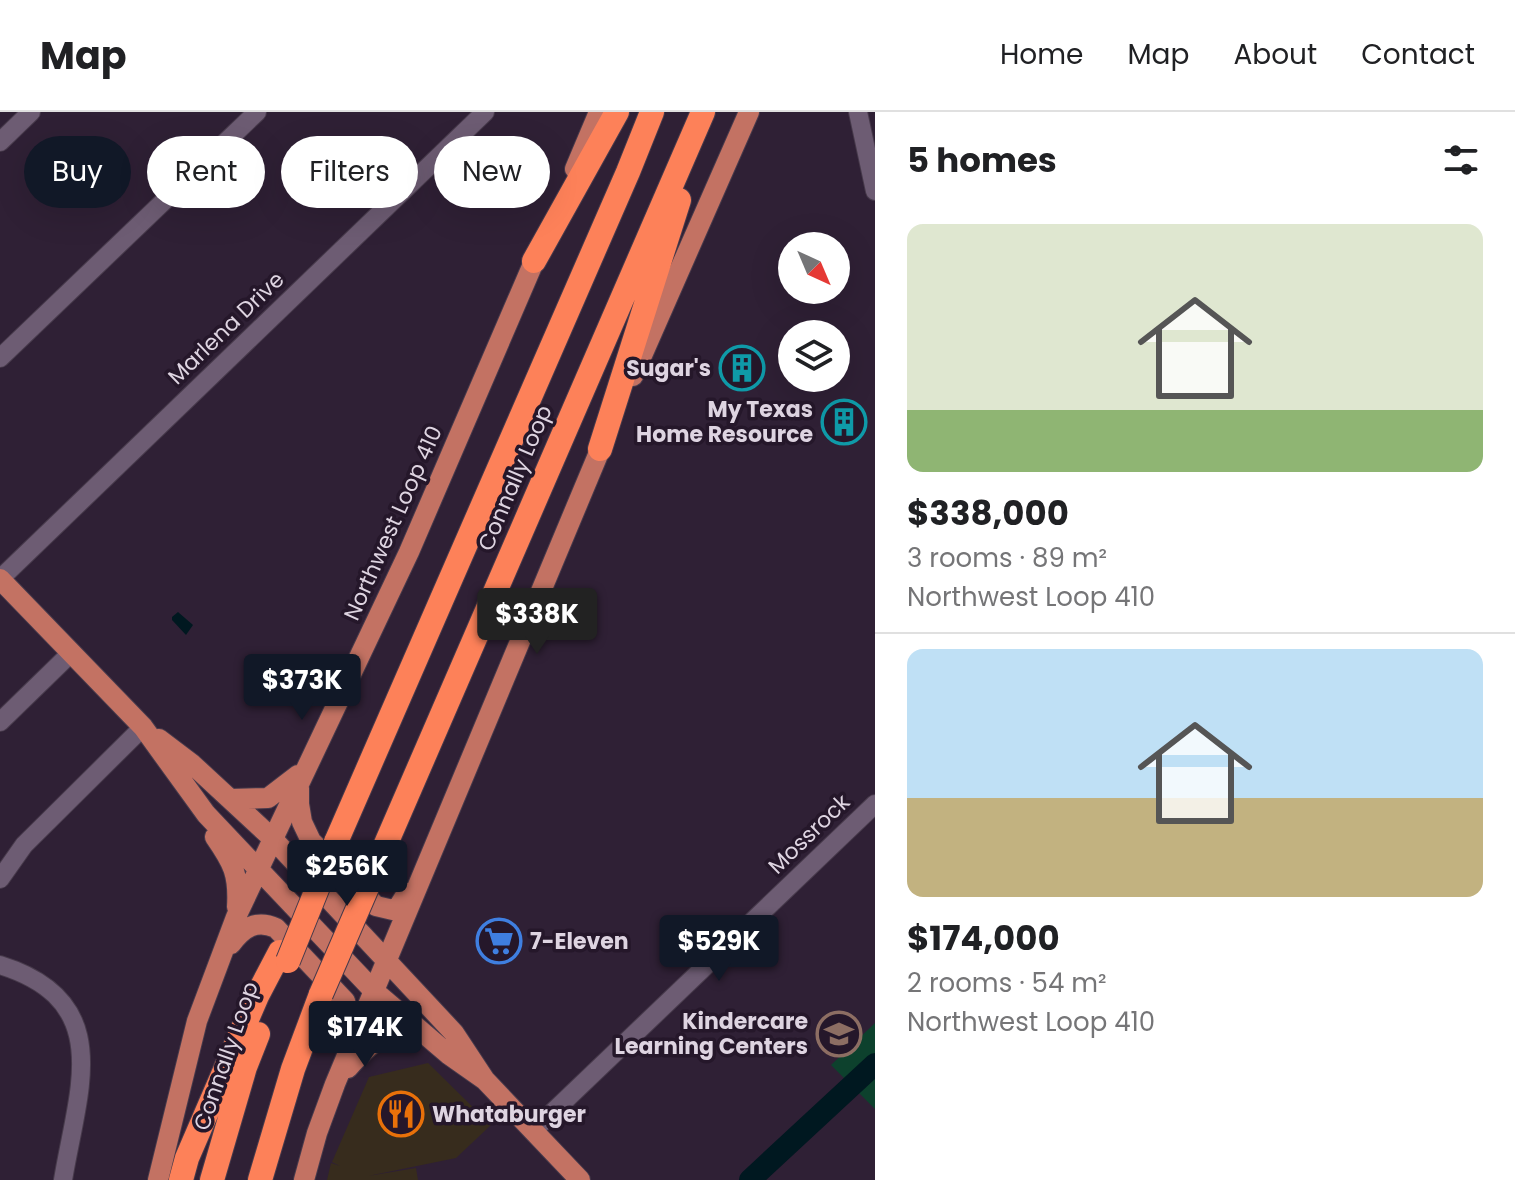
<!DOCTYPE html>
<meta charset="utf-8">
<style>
:root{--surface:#fff;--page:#f6f6f6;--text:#202124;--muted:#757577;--line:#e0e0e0;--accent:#111827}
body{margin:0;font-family:Poppins,sans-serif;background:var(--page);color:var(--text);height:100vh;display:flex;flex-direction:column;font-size:30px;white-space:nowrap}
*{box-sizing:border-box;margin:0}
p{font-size:26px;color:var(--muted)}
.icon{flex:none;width:44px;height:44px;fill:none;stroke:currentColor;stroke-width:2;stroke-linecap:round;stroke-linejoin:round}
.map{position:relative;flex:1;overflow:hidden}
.side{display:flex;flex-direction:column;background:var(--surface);width:640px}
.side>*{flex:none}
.banner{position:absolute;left:24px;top:24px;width:730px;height:72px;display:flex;gap:16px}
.needle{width:52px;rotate:136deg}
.controls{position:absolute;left:778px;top:120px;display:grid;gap:16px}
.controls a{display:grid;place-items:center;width:72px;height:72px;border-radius:50%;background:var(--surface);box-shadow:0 8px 32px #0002;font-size:40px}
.price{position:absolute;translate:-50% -68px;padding:0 18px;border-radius:8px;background:var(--accent);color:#fff;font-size:26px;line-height:52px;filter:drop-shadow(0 2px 4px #0008)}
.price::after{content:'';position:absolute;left:50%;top:48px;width:24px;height:18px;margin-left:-12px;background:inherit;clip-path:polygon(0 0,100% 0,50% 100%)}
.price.selected{background:#222;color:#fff}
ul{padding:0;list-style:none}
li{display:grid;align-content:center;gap:16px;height:424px;padding:0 32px}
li+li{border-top:2px solid var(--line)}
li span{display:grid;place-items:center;height:248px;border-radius:16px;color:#555}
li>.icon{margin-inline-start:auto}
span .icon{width:144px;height:144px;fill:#fffc;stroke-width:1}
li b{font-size:34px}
h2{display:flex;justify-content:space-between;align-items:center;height:96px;padding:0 32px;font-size:34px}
.chip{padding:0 28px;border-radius:36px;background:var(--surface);box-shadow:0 8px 32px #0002;font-size:28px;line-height:72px}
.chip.selected{background:var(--accent);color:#fff}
header{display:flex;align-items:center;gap:48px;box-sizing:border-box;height:112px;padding:0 40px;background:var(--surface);border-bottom:2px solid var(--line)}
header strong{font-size:38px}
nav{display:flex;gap:44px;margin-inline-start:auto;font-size:28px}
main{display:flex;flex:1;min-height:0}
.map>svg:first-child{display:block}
.commercial{fill:#372c1d}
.green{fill:#0d412d}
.water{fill:#001820}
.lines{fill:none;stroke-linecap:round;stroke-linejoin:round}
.river{stroke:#001820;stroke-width:22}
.minor-casing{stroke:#473a4b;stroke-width:20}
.major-casing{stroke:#473a4b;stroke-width:22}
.highway-casing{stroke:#473a4b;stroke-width:26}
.minor{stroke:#6d5c73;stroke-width:18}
.major{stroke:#c37263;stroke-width:20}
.highway{stroke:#fd8159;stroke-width:24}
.highway-bridge-casing{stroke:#473a4b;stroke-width:26;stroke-linecap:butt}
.highway-bridge{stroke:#fd8159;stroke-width:24}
.labels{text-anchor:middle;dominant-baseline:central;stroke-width:7;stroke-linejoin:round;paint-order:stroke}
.street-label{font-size:22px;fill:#ded4e1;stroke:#25172a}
.poi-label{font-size:22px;font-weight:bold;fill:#ded4e1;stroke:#25172a;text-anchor:end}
</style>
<header>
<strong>Map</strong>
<nav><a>Home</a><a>Map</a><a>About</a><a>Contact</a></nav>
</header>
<main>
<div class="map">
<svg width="875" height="1068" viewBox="0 0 875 1068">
<rect width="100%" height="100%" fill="#2f2035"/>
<path class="commercial" d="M428,951L491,1013L456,1046L368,1064L416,1056L418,1068H327L331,1051L340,1054L332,1050L369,965Z"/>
<path class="green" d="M875,911V997L831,953Z"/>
<path class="water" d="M178,500L193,513L186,523L172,508V505Z"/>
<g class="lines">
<path class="river" d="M750,1068L875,952"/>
<g class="minor-casing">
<path id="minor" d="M858,0L875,79
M0,30L31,0
M0,246L257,0
M0,467L485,0
M0,610L71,541
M0,767L24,733L143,615
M0,853C116,889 78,977 63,1068
M533,1019L875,692"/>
</g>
<g class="major-casing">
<path id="major" d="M575,57L599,0
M633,264L749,0
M0,467L143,615L206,702L373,878L448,942L485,968
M159,627L192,652L272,726L454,921L485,968L580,1068
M299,676V692L302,710L311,729L376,794L393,798L399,794L407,781
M231,687L268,686L298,663
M215,725C233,751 239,762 237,795
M231,832C243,816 256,807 276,816L345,889L354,925
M348,956C369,932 387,915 421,919
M158,1068L197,909L236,805L409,440L539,138
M304,1068L317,1021L335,972L605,326"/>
</g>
<g class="highway-casing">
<path id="highway" d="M534,149L617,0
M600,337L679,88
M336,730L628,60L652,0
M372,764L703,0
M181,1068L187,1046L257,884L280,840
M212,1068L245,955L258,922
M260,1068L293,957L321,882"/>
</g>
<use href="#minor" class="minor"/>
<use href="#major" class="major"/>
<use href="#highway" class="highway"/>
<g class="highway-bridge-casing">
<path id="highway-bridge" d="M288,849L336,730
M321,882L372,764"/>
</g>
<use href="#highway-bridge" class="highway-bridge"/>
</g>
<defs>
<g id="building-ring" transform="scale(2.3)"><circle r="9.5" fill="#25172a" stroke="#0f9aa8" stroke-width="1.5"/><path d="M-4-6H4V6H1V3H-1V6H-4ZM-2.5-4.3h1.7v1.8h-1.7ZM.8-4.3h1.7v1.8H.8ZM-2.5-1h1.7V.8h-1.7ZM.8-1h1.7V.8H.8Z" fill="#0f9aa8"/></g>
<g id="supermarket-ring" transform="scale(2.3)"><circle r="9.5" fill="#25172a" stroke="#3f7fe0" stroke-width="1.5"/><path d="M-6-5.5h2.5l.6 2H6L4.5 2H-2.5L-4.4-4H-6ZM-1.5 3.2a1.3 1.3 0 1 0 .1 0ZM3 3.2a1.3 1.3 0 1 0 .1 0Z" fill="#3f7fe0"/></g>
<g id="school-ring" transform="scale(2.3)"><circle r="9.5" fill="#25172a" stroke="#8d6e63" stroke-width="1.5"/><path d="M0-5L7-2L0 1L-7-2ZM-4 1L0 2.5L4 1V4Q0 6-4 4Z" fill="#8d6e63"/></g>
<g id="restaurant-ring" transform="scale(2.3)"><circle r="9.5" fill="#25172a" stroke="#e8710a" stroke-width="1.5"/><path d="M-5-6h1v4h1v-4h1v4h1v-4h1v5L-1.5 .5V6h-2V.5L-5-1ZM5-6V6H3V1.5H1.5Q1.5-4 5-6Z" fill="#e8710a"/></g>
</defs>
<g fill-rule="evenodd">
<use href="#building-ring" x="742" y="256"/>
<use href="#building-ring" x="844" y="310"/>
<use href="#supermarket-ring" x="499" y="829"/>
<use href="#school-ring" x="839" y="922"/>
<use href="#restaurant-ring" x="401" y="1002"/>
</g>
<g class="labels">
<g class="street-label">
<text transform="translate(226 216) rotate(-44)">Marlena Drive</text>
<text transform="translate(515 366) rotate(-67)">Connally Loop</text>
<text transform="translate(393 411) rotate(-66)">Northwest Loop 410</text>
<text transform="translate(809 722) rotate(-44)">Mossrock</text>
<text transform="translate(226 944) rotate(-71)">Connally Loop</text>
</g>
<g class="poi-label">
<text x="711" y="256">Sugar's</text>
<text x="813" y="297">My Texas<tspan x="813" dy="25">Home Resource</tspan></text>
<text x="530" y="829" text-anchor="start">7-Eleven</text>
<text x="808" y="909">Kindercare<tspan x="808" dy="25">Learning Centers</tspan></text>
<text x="432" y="1002" text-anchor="start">Whataburger</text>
</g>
</g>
</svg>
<div class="controls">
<a><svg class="needle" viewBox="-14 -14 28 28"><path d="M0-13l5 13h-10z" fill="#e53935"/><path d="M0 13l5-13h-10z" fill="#757577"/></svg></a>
<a><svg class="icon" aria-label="layers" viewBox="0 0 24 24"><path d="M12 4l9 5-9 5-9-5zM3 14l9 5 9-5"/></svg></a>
</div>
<b class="price selected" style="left:537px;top:544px">$338K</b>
<b class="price" style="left:302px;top:610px">$373K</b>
<b class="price" style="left:347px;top:796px">$256K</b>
<b class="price" style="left:719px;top:871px">$529K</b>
<b class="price" style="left:365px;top:957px">$174K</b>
<div class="banner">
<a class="chip selected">Buy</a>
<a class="chip">Rent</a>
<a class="chip">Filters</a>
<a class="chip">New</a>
</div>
</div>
<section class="side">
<h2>5 homes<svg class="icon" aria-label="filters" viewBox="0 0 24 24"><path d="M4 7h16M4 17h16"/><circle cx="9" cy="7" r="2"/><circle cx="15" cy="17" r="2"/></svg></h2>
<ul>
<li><span style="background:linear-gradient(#dfe7d0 75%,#8fb573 0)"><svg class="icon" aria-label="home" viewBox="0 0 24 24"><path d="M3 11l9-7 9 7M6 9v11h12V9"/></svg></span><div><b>$338,000</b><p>3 rooms · 89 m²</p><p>Northwest Loop 410</p></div></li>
<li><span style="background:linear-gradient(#bfe0f5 60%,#c2b280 0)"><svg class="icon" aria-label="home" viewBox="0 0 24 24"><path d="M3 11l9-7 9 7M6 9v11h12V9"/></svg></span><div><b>$174,000</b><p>2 rooms · 54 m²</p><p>Northwest Loop 410</p></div></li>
</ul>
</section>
</main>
